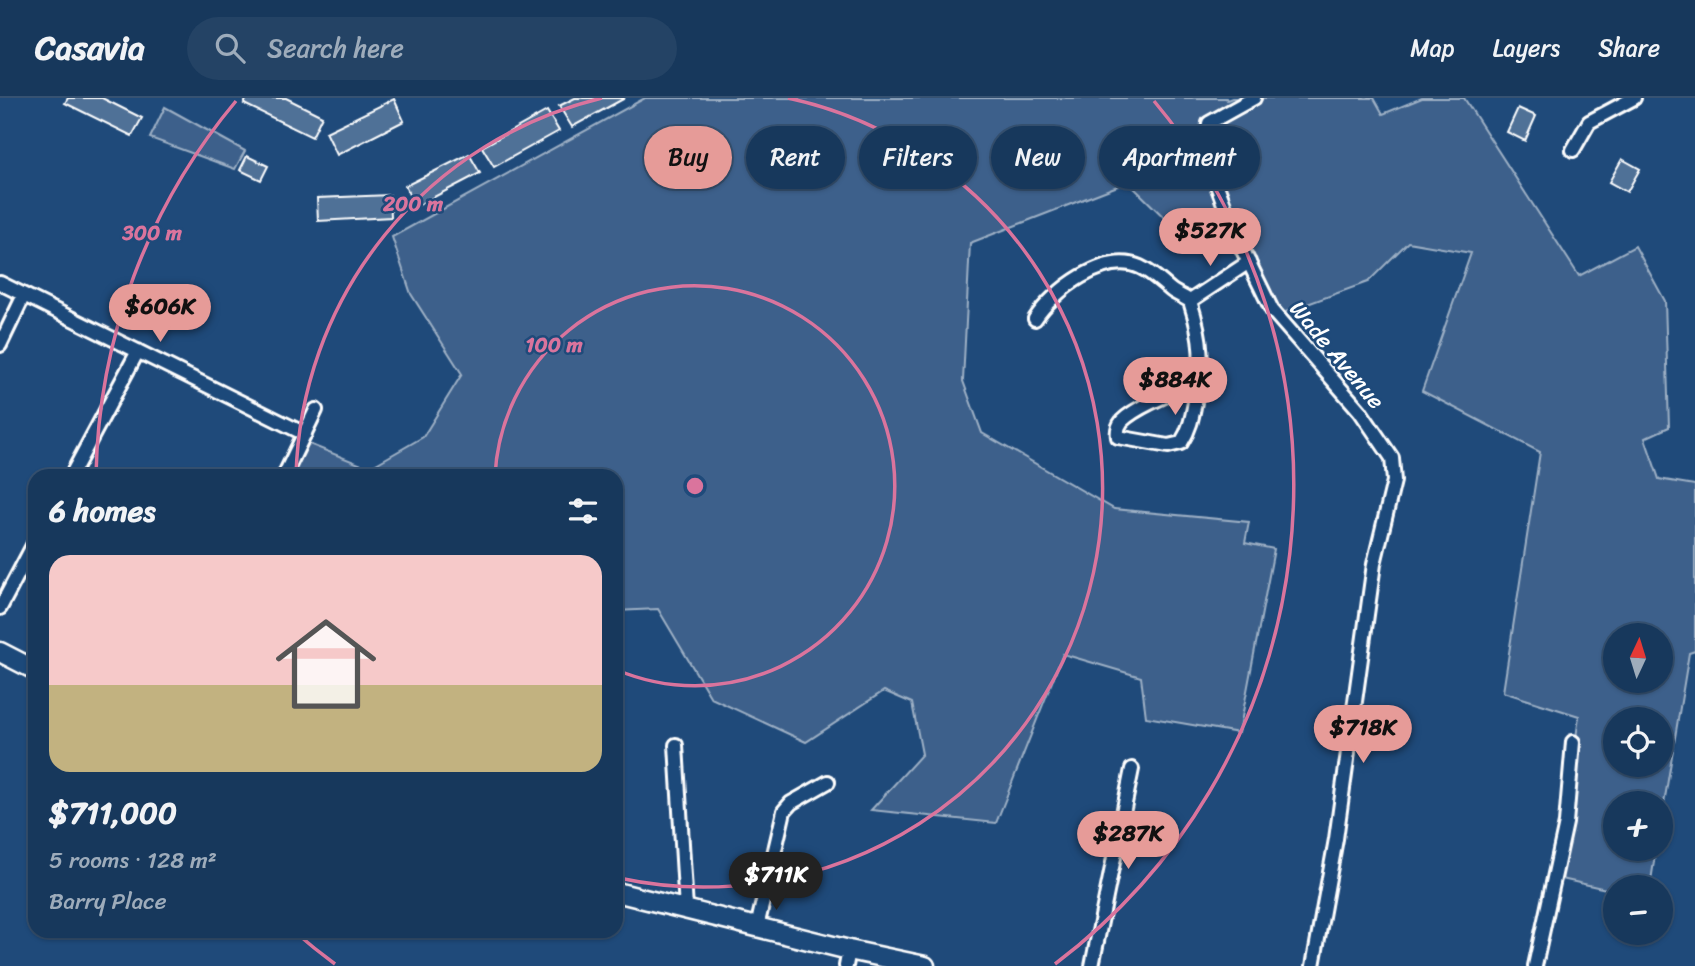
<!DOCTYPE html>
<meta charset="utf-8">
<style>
:root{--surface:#17385c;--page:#244365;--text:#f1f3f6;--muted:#9eacbb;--line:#365272;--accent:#e69b98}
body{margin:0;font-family:Sriracha,sans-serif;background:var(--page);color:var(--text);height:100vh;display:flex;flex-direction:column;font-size:26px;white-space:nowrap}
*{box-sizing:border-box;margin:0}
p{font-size:23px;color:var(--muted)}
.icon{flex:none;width:38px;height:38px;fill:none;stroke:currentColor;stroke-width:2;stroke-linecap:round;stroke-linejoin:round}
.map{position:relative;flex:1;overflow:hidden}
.panel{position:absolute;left:28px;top:371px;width:595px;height:469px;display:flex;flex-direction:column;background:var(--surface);border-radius:21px;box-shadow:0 2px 5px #0004,0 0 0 2px var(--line)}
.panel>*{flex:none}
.guide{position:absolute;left:644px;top:28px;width:665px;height:63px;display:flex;gap:14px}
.needle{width:46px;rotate:4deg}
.tools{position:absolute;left:1603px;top:525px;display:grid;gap:14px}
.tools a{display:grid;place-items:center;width:70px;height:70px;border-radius:50%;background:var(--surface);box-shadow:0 2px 5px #0004,0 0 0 2px var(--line);font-size:35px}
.price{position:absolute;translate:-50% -60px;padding:0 16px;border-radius:24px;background:var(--accent);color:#111;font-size:23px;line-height:46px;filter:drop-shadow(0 2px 4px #0008)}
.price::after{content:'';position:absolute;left:50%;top:42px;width:21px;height:16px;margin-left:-10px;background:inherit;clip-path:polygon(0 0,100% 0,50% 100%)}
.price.active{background:#222;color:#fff}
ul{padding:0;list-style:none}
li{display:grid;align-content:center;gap:14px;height:371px;padding:0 21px}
li span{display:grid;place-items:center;height:217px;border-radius:21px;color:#555}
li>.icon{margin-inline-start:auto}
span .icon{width:126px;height:126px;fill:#fffc;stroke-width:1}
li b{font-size:30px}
h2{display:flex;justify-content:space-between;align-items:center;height:84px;padding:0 21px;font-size:30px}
.tag{padding:0 24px;border-radius:32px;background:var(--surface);box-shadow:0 2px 5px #0004,0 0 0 2px var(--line);font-size:24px;line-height:63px}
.tag.active{background:var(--accent);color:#111}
header{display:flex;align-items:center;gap:42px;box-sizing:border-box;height:98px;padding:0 35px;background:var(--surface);border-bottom:2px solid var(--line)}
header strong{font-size:33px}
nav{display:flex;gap:38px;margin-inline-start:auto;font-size:24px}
.search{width:490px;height:63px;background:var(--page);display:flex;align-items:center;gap:18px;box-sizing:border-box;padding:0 24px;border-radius:38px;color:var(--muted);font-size:26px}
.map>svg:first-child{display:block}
.green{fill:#3c618b;stroke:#9eb0c5;stroke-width:2;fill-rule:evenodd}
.building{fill:#507197;stroke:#fff;stroke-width:2}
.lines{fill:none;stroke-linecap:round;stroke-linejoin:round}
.street-casing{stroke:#fff;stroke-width:18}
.secondary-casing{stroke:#fff;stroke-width:23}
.street{stroke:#1f4a7a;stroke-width:12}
.secondary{stroke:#1f4a7a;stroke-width:18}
.ring{fill:none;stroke:#da749d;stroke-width:3.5}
.labels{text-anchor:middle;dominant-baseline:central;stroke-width:5;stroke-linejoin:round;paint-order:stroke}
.street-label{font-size:23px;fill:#fff;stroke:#1f4a7a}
.centre{fill:#da749d;stroke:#1f4a7a;stroke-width:3.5}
.ring-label{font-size:21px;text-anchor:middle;font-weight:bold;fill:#da749d;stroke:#1f4a7a;stroke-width:5;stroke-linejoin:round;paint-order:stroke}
</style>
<header>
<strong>Casavia</strong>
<div class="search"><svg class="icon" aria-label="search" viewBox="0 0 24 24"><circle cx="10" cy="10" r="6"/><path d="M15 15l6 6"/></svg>Search here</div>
<nav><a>Map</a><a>Layers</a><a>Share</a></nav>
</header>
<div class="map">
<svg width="1695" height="868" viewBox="0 0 1695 868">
<rect width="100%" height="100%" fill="#1f4a7a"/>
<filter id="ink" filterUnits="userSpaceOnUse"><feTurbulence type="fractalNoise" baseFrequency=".0143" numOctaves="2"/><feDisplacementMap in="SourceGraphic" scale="14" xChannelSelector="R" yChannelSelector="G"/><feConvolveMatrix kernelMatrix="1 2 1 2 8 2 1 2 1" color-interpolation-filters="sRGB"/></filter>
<g filter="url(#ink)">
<path class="green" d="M645,0H1226L1227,2L1232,0H1374L1383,16L1422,0H1464L1579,178L1635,148L1665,203L1669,329L1645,340L1659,381L1695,387V553L1689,555L1661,724V705H1615V751H1656L1650,789H1615V793L1557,780L1579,618L1503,594L1540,354L1422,293L1471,155L1408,144L1368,184L1280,216L1223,122L1181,136L1128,84L970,145L963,283L982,335L1114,411L1249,424L1245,445L1274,451L1239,635L1146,619L1141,579L1063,556L996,725L871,712L922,656L912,605L884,593L806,644L711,600L658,511L616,513V378H289L304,344L369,370L423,339L462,276L411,196L392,139ZM1615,537H1661V583H1615ZM1615,621H1661V667H1615Z
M165,9L245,53L235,71L150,40Z"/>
<path class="building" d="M68,0H102L142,20L132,38L65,5Z
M247,0H286L322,18L312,39L244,6Z
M575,0H625L572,29L559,8Z
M394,1L404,23L337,57L326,34Z
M1518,10L1536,18L1525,43L1507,34Z
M547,13L559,33L494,69L482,49Z
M469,56L480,75L415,109L405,88Z
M247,58L268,68L261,82L240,72Z
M1622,61L1640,71L1627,94L1609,84Z
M390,97L391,119L318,123L317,100Z"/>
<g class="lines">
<g class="street-casing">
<path id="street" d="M1254,0L1209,25L1207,45L1218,90L1235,136L1272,212L1360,313L1392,360L1394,383L1374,466L1336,741L1313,868
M1573,52L1589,24L1634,0
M0,185L305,336
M1190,203C1203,244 1203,262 1195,304C1192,320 1190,331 1181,345L1168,348L1118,339C1117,333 1118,328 1122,323C1137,308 1179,292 1199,283
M1190,203L1249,164
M1035,221C1053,193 1105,153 1140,169C1153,175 1161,184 1171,192C1176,196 1184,199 1190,203
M0,247L24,197
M71,378L138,253
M284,378L316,312
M0,510L35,444
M676,647L686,811
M757,829L784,713L791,705L828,684
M846,868L849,852
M1092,868L1132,671
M1535,868L1566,725L1573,644"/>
</g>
<g class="secondary-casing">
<path id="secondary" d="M0,554L35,572
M616,794L849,852L925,868"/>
</g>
<use href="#street" class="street"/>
<use href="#secondary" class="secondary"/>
</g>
</g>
<g class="ring">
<path d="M495 378A200 200 0 1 1 617 572"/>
<path d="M296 378A399 399 0 0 1 602 0M788 0A399 399 0 0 1 619 780"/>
<path d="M335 866A599 599 0 0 1 294 833M96 378A599 599 0 0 1 236 3M1154 3A599 599 0 0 1 1055 866"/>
</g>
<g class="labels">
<g class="street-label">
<text transform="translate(1337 257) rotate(50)">Wade Avenue</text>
</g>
</g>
<circle cx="695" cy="388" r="10" class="centre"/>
<g class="ring-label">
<text x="413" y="113">200 m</text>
<text x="152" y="142">300 m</text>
<text x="554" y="254">100 m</text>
</g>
</svg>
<div class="tools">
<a><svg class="needle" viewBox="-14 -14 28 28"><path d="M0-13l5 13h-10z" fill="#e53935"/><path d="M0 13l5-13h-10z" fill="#9eacbb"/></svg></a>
<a><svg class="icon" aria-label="locate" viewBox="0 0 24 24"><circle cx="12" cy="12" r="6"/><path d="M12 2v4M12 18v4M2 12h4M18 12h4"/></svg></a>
<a>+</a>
<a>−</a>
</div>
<b class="price" style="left:1210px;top:170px">$527K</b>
<b class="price" style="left:160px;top:246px">$606K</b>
<b class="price" style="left:1175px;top:319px">$884K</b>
<b class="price" style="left:1363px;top:667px">$718K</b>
<b class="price" style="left:1128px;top:773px">$287K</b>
<b class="price active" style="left:776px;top:814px">$711K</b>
<div class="guide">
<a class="tag active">Buy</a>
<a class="tag">Rent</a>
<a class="tag">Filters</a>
<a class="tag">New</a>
<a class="tag">Apartment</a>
</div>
<section class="panel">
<h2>6 homes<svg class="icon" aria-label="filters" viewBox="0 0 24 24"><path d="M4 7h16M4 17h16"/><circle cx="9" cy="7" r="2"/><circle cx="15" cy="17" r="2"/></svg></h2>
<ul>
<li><span style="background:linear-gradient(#f6c9c9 60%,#c2b280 0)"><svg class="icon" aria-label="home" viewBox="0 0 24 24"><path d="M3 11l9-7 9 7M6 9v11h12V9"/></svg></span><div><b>$711,000</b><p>5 rooms · 128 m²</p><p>Barry Place</p></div></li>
</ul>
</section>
</div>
